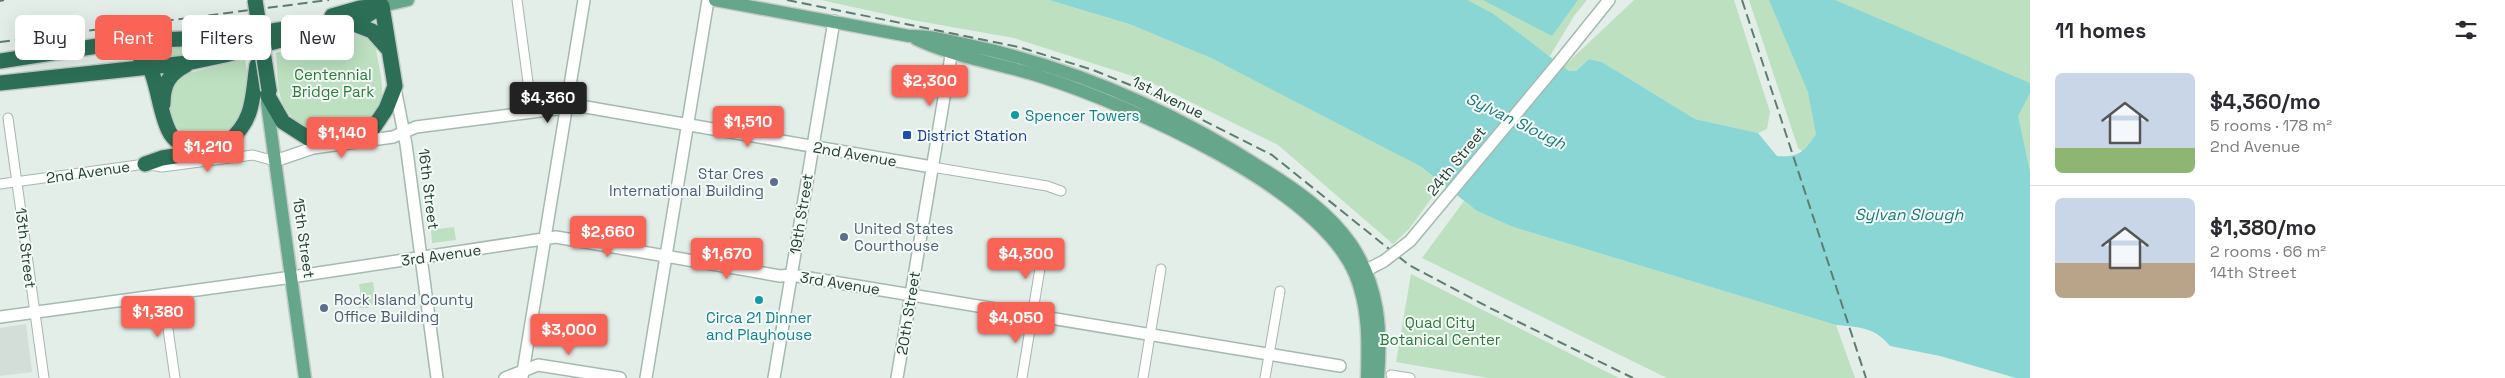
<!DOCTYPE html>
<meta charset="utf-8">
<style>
:root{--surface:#fff;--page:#f2f2f3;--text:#2b2b33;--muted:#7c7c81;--line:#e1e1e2;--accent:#f96457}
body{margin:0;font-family:"Space Grotesk",sans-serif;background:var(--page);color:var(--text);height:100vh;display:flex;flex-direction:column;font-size:19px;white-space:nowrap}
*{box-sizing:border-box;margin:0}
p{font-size:16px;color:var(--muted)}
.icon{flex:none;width:28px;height:28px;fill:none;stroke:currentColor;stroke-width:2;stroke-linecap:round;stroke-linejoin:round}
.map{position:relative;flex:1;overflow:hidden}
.sheet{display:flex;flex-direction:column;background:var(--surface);width:475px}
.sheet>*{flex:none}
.guide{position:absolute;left:15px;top:15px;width:475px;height:45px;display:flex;gap:10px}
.price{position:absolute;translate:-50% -42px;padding:0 11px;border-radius:5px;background:var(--accent);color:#fff;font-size:16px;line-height:32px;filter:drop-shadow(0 1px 2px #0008)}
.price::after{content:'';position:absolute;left:50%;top:30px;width:15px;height:11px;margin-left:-8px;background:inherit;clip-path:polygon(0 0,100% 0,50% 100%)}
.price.on{background:#222;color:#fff}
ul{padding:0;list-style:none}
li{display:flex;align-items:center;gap:15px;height:125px;padding:0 25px}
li+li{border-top:1px solid var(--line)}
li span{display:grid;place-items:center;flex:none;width:140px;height:100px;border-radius:8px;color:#555}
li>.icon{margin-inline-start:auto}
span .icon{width:60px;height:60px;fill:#fffc;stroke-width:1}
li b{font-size:21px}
h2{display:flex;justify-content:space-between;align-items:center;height:60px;padding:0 25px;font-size:21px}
.chip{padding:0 18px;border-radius:8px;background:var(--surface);box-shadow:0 5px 20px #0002;font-size:18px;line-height:45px}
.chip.on{background:var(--accent);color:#fff}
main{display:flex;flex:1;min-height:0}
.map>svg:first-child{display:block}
.built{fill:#d2ded7}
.green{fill:#bce0c0}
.water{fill:#89d6d5}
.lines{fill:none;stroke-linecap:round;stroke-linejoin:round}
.street-casing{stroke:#a6b7ae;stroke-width:11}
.secondary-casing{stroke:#a2bbae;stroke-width:14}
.primary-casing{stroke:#c1cac6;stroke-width:15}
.highway-casing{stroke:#c1cac6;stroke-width:18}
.street{stroke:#fff;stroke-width:9}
.secondary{stroke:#fff;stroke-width:11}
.primary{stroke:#66a68b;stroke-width:12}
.highway{stroke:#2c6f56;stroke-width:15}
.rail{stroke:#5d7d6f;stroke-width:2;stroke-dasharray:10 5;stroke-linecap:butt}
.secondary-bridge-casing{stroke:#a2bbae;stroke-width:14;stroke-linecap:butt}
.highway-bridge-casing{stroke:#c1cac6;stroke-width:18;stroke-linecap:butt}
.secondary-bridge{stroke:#fff;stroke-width:11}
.highway-bridge{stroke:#2c6f56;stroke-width:15}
.culture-dot{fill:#0f9aa8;stroke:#f5faf7;stroke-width:2}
.transit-dot{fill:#1a4fb4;stroke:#f5faf7;stroke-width:2}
.service-dot{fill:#5c6f8a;stroke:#f5faf7;stroke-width:2}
.labels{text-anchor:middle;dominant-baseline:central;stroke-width:4;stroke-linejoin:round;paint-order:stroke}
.park-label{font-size:15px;fill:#297b3c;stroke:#f5faf7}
.street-label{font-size:15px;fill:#224134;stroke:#f5faf7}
.culture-label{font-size:15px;fill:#0d838f;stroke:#f5faf7;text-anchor:start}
.transit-label{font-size:15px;fill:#164399;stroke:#f5faf7;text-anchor:start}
.service-label{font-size:15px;fill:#4e5e75;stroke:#f5faf7;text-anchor:start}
.water-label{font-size:16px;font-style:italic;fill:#187b7b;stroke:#f5faf7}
</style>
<main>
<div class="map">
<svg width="2030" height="378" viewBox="0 0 2030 378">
<rect width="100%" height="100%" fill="#e4eee8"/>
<path class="built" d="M26,324L32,372L0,376V328Z"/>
<path class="green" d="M821,0H1049L1129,24L1211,58L1332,119L1420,166L1442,184L1409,229L1393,244L1278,145L1148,81L1014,38L912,20Z
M1455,0H1576L1575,4L1578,0H1587L1574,16L1550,56Z
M1634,0H1734L1770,112L1767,129L1758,133L1695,119L1602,62L1589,59L1576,71H1569L1563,67Z
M1749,0H2030V237L1816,134L1804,152L1798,148Z
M352,30H359L375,43C377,60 385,84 381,101C375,125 352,127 332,129C325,130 318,132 313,130C301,127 292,119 286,109C276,95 278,70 276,53Z
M169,42L244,44L154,61L141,48V44Z
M245,59C246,68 249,77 249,86C249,91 246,96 245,101C242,110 239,121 232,128C203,156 172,139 170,101C169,90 172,82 181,75Z
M1464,201L1477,211L1513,227L1836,325L1855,378H1667L1422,258Z
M454,227L456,240L432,243L431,230Z
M1411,274L1619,378H1488L1396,362Z
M373,282L376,304L368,305L369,308H359L358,298L361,297L359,284Z"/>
<path class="water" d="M1049,0H1467L1492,13L1569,71H1576L1589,59L1602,62L1695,119L1758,133L1777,156C1799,158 1805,151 1816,134L1808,92L1769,0H1835L2030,83V93L2018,116L2030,172V378H2016L1940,356L1890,346C1875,327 1858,327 1836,325L1513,227L1477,211L1420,166L1211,58L1129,24Z
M1483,0H1578L1552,36Z"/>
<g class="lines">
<g class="street-casing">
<path id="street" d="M517,0L532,112
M8,118L44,378
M932,167L1047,186L1061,191
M0,184L145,164L162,167L253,155L275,161
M163,294L175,378
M1391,375L1410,378
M1022,378L1043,250
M1143,378L1161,269
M1265,378L1280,291"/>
</g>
<g class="secondary-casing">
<path id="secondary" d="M1560,61L1609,0
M395,88L406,144L437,378
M275,161L313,148L393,137L416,127L580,106L932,167
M1359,274L1384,261
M0,317L278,279L556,237L780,276L791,275L1340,366
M505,378L538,365L620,378
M522,378L584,0
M646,378L708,0
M774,378L834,21
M897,378L953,44"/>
</g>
<g class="primary-casing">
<path id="primary" d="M715,0L909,36C930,35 948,41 968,45C1073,67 1173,111 1263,169C1295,189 1329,212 1351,244C1379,286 1382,329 1378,378
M382,6L408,0
M916,39C952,57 1003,64 1042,77C1129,105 1318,187 1355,274C1369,308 1368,342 1367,378
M268,96L267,103L305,378"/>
</g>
<g class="highway-casing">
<path id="highway" d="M332,16L360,8L378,6
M349,22L372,31L389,50
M114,47C126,48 140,53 147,63C157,76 159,112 169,131C174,142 186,147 197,149C208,151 219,148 229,141C255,119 252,96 257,65
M0,61L130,41L234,37L291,28
M0,83L187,63L225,55L363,18L382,6
M269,90L268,96L283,122L308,138L320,141L355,135L374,127L386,109L395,86L382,6
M163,104C163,84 169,74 186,65
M145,164L162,158L200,152"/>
</g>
<use href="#street" class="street"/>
<use href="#secondary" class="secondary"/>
<use href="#primary" class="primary"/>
<use href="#highway" class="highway"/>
<path class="rail" d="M787,0L1019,47L1093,70L1145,91L1272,155L1409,265L1490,308L1633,378
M1742,0L1866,378
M0,1L4,0
M0,42L329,0"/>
<g class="secondary-bridge-casing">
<path id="secondary-bridge" d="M1384,261L1410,241L1560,61"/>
</g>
<g class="highway-bridge-casing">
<path id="highway-bridge" d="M255,0L269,90"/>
</g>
<use href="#secondary-bridge" class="secondary-bridge"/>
<use href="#highway-bridge" class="highway-bridge"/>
</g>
<g class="culture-dot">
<circle cx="1015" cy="115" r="5"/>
<circle cx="759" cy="300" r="5"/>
</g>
<rect class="transit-dot" x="902" y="130" width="10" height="10" rx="2.5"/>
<g class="service-dot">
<circle cx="774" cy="182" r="5"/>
<circle cx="844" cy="237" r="5"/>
<circle cx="324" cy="308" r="5"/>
</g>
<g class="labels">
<g class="park-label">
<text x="333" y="74">Centennial<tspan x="333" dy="17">Bridge Park</tspan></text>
<text x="1440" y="322">Quad City<tspan x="1440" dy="17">Botanical Center</tspan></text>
</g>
<g class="street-label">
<text transform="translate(1168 97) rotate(26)">1st Avenue</text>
<text transform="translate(855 154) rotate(10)">2nd Avenue</text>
<text transform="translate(1456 161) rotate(-51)">24th Street</text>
<text transform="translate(88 172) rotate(-8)">2nd Avenue</text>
<text transform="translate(429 189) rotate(83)">16th Street</text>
<text transform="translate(801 214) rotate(-81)">19th Street</text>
<text transform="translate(304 238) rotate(82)">15th Street</text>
<text transform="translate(26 248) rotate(83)">13th Street</text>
<text transform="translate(441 255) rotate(-8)">3rd Avenue</text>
<text transform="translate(840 283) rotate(9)">3rd Avenue</text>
<text transform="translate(908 313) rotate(-81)">20th Street</text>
</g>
<g class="culture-label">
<text x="1025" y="115">Spencer Towers</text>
<text x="759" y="317" text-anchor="middle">Circa 21 Dinner<tspan x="759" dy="17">and Playhouse</tspan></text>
</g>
<g class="transit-label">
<text x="917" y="135">District Station</text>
</g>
<g class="service-label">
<text x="764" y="173" text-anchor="end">Star Cres<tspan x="764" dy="17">International Building</tspan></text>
<text x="854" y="228">United States<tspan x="854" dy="17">Courthouse</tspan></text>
<text x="334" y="299">Rock Island County<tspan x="334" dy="17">Office Building</tspan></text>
</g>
<g class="water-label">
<text transform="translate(1516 121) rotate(26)">Sylvan Slough</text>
<text x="1909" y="214">Sylvan Slough</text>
</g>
</g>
</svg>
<b class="price" style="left:930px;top:107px">$2,300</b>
<b class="price on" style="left:548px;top:124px">$4,360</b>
<b class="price" style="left:748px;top:148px">$1,510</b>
<b class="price" style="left:342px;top:159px">$1,140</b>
<b class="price" style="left:208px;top:173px">$1,210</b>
<b class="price" style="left:608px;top:258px">$2,660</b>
<b class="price" style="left:727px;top:280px">$1,670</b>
<b class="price" style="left:1026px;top:280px">$4,300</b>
<b class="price" style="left:158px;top:338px">$1,380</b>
<b class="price" style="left:1016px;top:344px">$4,050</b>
<b class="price" style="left:569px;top:356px">$3,000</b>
<div class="guide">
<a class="chip">Buy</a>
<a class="chip on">Rent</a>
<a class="chip">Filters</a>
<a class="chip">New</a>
</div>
</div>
<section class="sheet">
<h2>11 homes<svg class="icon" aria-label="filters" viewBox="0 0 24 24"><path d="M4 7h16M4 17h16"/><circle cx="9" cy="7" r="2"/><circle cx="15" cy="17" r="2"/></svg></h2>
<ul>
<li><span style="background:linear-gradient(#c9d6e8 75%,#8fb573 0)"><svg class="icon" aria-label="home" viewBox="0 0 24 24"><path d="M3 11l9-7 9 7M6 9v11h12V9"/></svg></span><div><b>$4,360/mo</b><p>5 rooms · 178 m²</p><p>2nd Avenue</p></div></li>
<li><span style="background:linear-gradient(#c9d6e8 65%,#b9a48a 0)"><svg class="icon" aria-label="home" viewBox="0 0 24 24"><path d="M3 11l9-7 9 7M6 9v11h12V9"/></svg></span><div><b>$1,380/mo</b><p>2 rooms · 66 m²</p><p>14th Street</p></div></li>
</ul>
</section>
</main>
